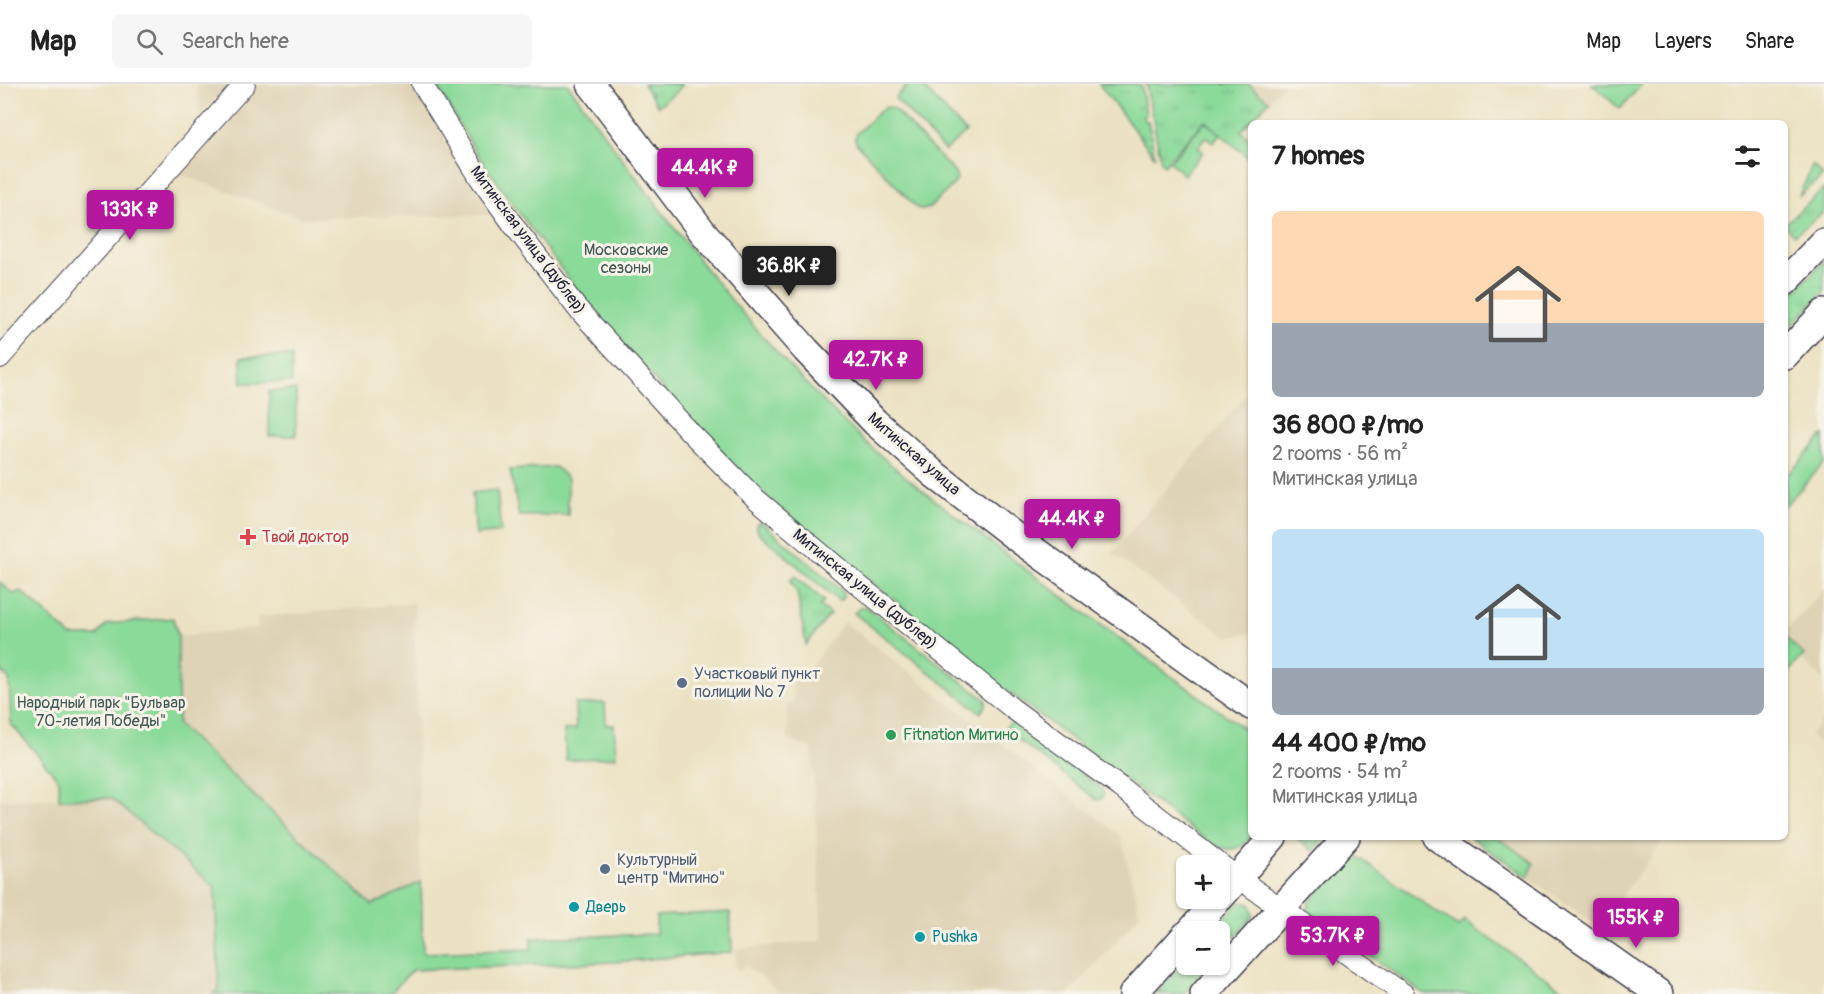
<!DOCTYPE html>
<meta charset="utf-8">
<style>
:root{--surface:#fff;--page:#f6f6f6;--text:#222;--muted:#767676;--line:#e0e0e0;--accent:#b5179e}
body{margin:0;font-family:Pangolin,sans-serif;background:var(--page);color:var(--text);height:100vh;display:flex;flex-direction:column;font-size:22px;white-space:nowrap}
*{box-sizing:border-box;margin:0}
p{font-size:20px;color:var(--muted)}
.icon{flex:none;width:33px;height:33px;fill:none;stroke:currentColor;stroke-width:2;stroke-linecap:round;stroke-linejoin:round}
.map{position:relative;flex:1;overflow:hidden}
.side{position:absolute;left:1248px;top:36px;width:540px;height:720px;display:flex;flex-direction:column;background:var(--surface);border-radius:9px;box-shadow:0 2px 4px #0004}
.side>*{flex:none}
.buttons{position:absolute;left:1176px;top:771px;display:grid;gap:12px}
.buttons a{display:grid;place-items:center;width:54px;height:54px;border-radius:9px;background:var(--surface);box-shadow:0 2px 4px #0004;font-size:30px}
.price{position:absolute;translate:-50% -51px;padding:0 14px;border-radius:6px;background:var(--accent);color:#fff;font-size:20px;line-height:39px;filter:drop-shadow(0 2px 3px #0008)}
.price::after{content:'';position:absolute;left:50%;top:36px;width:18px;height:14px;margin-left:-9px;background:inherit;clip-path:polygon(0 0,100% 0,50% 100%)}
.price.selected{background:#222;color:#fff}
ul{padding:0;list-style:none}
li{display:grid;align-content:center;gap:12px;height:318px;padding:0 24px}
li span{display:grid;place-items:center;height:186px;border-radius:9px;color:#555}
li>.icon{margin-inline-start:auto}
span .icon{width:108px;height:108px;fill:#fffc;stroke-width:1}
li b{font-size:26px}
h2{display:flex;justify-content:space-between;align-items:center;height:72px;padding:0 24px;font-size:26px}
header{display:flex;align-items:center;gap:36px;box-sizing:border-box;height:84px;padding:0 30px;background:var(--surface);border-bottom:2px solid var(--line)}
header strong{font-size:28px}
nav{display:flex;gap:33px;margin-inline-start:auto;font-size:21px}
.search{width:420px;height:54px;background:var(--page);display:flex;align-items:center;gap:15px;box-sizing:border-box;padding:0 21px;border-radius:9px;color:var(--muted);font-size:22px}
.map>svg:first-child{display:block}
.built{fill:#dfd3b5}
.grass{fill:url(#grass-tufts);stroke:#567e6a;stroke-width:1.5}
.park{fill:#8ada99;stroke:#567e6a;stroke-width:1.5}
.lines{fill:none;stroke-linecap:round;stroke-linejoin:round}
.street-casing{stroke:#403f4f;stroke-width:22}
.secondary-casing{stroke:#403f4f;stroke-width:30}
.street{stroke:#fff;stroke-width:20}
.secondary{stroke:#fff;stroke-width:27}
.health-dot{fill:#e0444e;stroke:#f7f3e8;stroke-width:2}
.service-dot{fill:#5c6f8a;stroke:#f7f3e8;stroke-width:2}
.leisure-dot{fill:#2e9e5b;stroke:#f7f3e8;stroke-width:2}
.culture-dot{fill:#0f9aa8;stroke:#f7f3e8;stroke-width:2}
.labels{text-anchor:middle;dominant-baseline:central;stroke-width:6;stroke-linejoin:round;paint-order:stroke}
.street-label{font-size:16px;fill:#22223b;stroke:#f7f3e8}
.park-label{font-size:16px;fill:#415957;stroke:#f7f3e8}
.health-label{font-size:16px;fill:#be3a42;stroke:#f7f3e8;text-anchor:start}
.service-label{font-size:16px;fill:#4e5e75;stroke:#f7f3e8;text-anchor:start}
.leisure-label{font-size:16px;fill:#27864d;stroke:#f7f3e8;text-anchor:start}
.culture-label{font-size:16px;fill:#0d838f;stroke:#f7f3e8;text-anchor:start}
</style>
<header>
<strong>Map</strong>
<div class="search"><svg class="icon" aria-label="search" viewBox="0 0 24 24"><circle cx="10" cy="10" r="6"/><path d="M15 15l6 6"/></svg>Search here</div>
<nav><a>Map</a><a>Layers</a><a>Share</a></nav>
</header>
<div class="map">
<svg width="1824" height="910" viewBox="0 0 1824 910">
<defs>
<pattern id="grass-tufts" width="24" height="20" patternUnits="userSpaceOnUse" patternTransform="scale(1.5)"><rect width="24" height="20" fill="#8ada99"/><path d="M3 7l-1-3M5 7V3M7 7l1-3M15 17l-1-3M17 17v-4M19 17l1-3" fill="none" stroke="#77bb85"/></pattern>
</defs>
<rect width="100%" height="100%" fill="#f7f3e8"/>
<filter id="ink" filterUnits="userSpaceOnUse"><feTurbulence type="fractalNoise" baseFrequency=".0167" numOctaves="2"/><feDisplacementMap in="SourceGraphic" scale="12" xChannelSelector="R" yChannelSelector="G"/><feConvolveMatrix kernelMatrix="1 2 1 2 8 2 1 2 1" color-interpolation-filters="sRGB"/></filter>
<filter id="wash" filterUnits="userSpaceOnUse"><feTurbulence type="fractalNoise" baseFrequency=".008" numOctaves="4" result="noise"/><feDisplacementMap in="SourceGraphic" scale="24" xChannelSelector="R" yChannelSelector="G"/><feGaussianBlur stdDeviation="1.35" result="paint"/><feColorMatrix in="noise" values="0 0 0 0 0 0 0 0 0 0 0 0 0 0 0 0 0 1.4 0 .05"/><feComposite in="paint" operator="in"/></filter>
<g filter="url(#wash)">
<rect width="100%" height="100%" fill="#ece2c3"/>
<path class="built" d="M197,0H228L199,33Z
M259,0H413L492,131L302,134L179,90Z
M1248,0H1284L1269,17Z
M1251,305V549L1227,553L1112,469Z
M1824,505V597L1804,578V571L1785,553V548Z
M414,519L421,798L372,821L178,640V552L257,544V533Z
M844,538L1121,752L1140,831L1069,910H780L759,890L757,891L744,881L739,887L736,885L735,865L822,857L812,664L788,656L787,620H794L793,586L809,585Z
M1824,635V665L1809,651Z
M111,714L215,803L219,904L213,910H0V716Z
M1470,753H1666L1599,843Z"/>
<path class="grass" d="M643,0H682L675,9L658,22Z
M1099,0H1141L1146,31L1143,32L1144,37H1148L1155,73Z
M1146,0H1248L1269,17L1241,47L1251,56V76L1205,36L1164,81L1161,77Z
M1812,82H1814L1823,92L1799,112Z
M1824,105V128L1794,151L1785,143V140Z
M1824,177V209L1785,247V218Z
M1824,351V379L1785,422V394Z
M760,437L843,508V514L839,517L836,515L758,448L756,442Z
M795,492L824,517L820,522L830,530L806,561L797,508L790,497Z
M861,523H866L986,616V621L981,629L854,529Z
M1785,553L1804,571L1785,591Z
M1016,638L1102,705L1104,710L1101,715L1097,716L1006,646V643L1011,639Z
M1295,753H1326L1313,767Z
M1470,753H1497L1534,779L1528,793Z
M1240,818L1248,819L1251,822L1253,832L1220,870V848L1212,847Z
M1186,876V880L1210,881L1184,910H1156Z"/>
<path class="park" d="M436,0H568C662,131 759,264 881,372C914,401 950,428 986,455C1073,522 1162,585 1251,650V753C1239,768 1227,768 1210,759L1006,606L763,410L695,342L586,218L514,122L474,65Z
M909,0H920L966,48L945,67L895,14Z
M1592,0H1642L1620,25Z
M888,23L894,25L954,88L957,94L955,99L929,124L923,126L917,124L857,60L855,55L857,49L882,25Z
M1205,37L1220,50L1213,58L1206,53L1198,63L1203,68L1184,91L1170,78Z
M292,272V298L242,299L241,273Z
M296,306V352H269V307Z
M556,383L568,395V431L519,432L510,386Z
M497,406L501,448L476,451L472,409Z
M0,498L13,510L21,507L71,552H97L107,540L173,534L178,552V641L372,821L421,798L423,869L531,865V854L656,850V832L730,828L732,868L616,878L412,886L390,910H213L219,904L215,803L111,714L59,715V696L11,640L9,595L0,586Z
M605,619L606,641H614L616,673L566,676L564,646L576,645L575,620Z
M1354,770L1458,843L1464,836L1569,910H1424L1308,828L1309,818Z"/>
</g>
<g filter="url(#ink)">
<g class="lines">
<g class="street-casing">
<path id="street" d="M422,0L481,96L514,142L577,224L689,347L755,414L861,503L1013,625L1120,703L1238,794L1404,910
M0,274L245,0"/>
</g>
<g class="secondary-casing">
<path id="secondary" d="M591,0L702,147L806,266L875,338L934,390L1017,454L1251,622
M1785,198L1824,158
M1785,271L1824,229
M1437,753L1660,910
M1220,814L1273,753
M1190,848L1219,814
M1133,910L1186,851
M1204,910L1346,753"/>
</g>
<use href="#street" class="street"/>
<use href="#secondary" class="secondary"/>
</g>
</g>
<path class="health-dot" d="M245 444h6v6h6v6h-6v6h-6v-6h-6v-6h6z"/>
<g class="service-dot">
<circle cx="682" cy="599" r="6"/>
<circle cx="605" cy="785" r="6"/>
</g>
<circle class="leisure-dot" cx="891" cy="651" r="6"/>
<g class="culture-dot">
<circle cx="574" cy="823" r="6"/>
<circle cx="920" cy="853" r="6"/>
</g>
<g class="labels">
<g class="street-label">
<text transform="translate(528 156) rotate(53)">Митинская улица (дублер)</text>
<text transform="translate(914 370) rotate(41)">Митинская улица</text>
<text transform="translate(865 505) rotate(39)">Митинская улица (дублер)</text>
</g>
<g class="park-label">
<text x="626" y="166">Московские<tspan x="626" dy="18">сезоны</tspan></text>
<text x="101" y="619">Народный парк "Бульвар<tspan x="101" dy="18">70-летия Победы"</tspan></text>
</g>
<g class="health-label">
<text x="262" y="453">Твой доктор</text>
</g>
<g class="service-label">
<text x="694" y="590">Участковый пункт<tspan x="694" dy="18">полиции № 7</tspan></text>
<text x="617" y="776">Культурный<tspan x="617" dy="18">центр "Митино"</tspan></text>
</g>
<g class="leisure-label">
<text x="903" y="651">Fitnation Митино</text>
</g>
<g class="culture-label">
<text x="586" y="823">Дверь</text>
<text x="932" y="853">Pushka</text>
</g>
</g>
</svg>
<div class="buttons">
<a>+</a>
<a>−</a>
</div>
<b class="price" style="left:705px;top:115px">44.4K ₽</b>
<b class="price" style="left:130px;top:157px">133K ₽</b>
<b class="price selected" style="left:789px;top:213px">36.8K ₽</b>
<b class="price" style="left:876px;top:307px">42.7K ₽</b>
<b class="price" style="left:1072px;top:466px">44.4K ₽</b>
<b class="price" style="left:1636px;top:865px">155K ₽</b>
<b class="price" style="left:1333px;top:883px">53.7K ₽</b>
<section class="side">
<h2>7 homes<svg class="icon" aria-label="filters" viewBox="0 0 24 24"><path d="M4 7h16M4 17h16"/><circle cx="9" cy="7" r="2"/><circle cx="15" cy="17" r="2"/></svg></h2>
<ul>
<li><span style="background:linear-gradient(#ffd9b3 60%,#9aa5b1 0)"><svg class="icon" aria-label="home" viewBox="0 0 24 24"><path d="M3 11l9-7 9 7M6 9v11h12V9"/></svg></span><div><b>36 800 ₽/mo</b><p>2 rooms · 56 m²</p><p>Митинская улица</p></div></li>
<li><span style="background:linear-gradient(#bfe0f5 75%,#9aa5b1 0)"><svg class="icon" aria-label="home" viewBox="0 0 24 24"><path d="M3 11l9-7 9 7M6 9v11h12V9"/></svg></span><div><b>44 400 ₽/mo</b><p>2 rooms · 54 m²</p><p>Митинская улица</p></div></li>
</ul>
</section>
</div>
